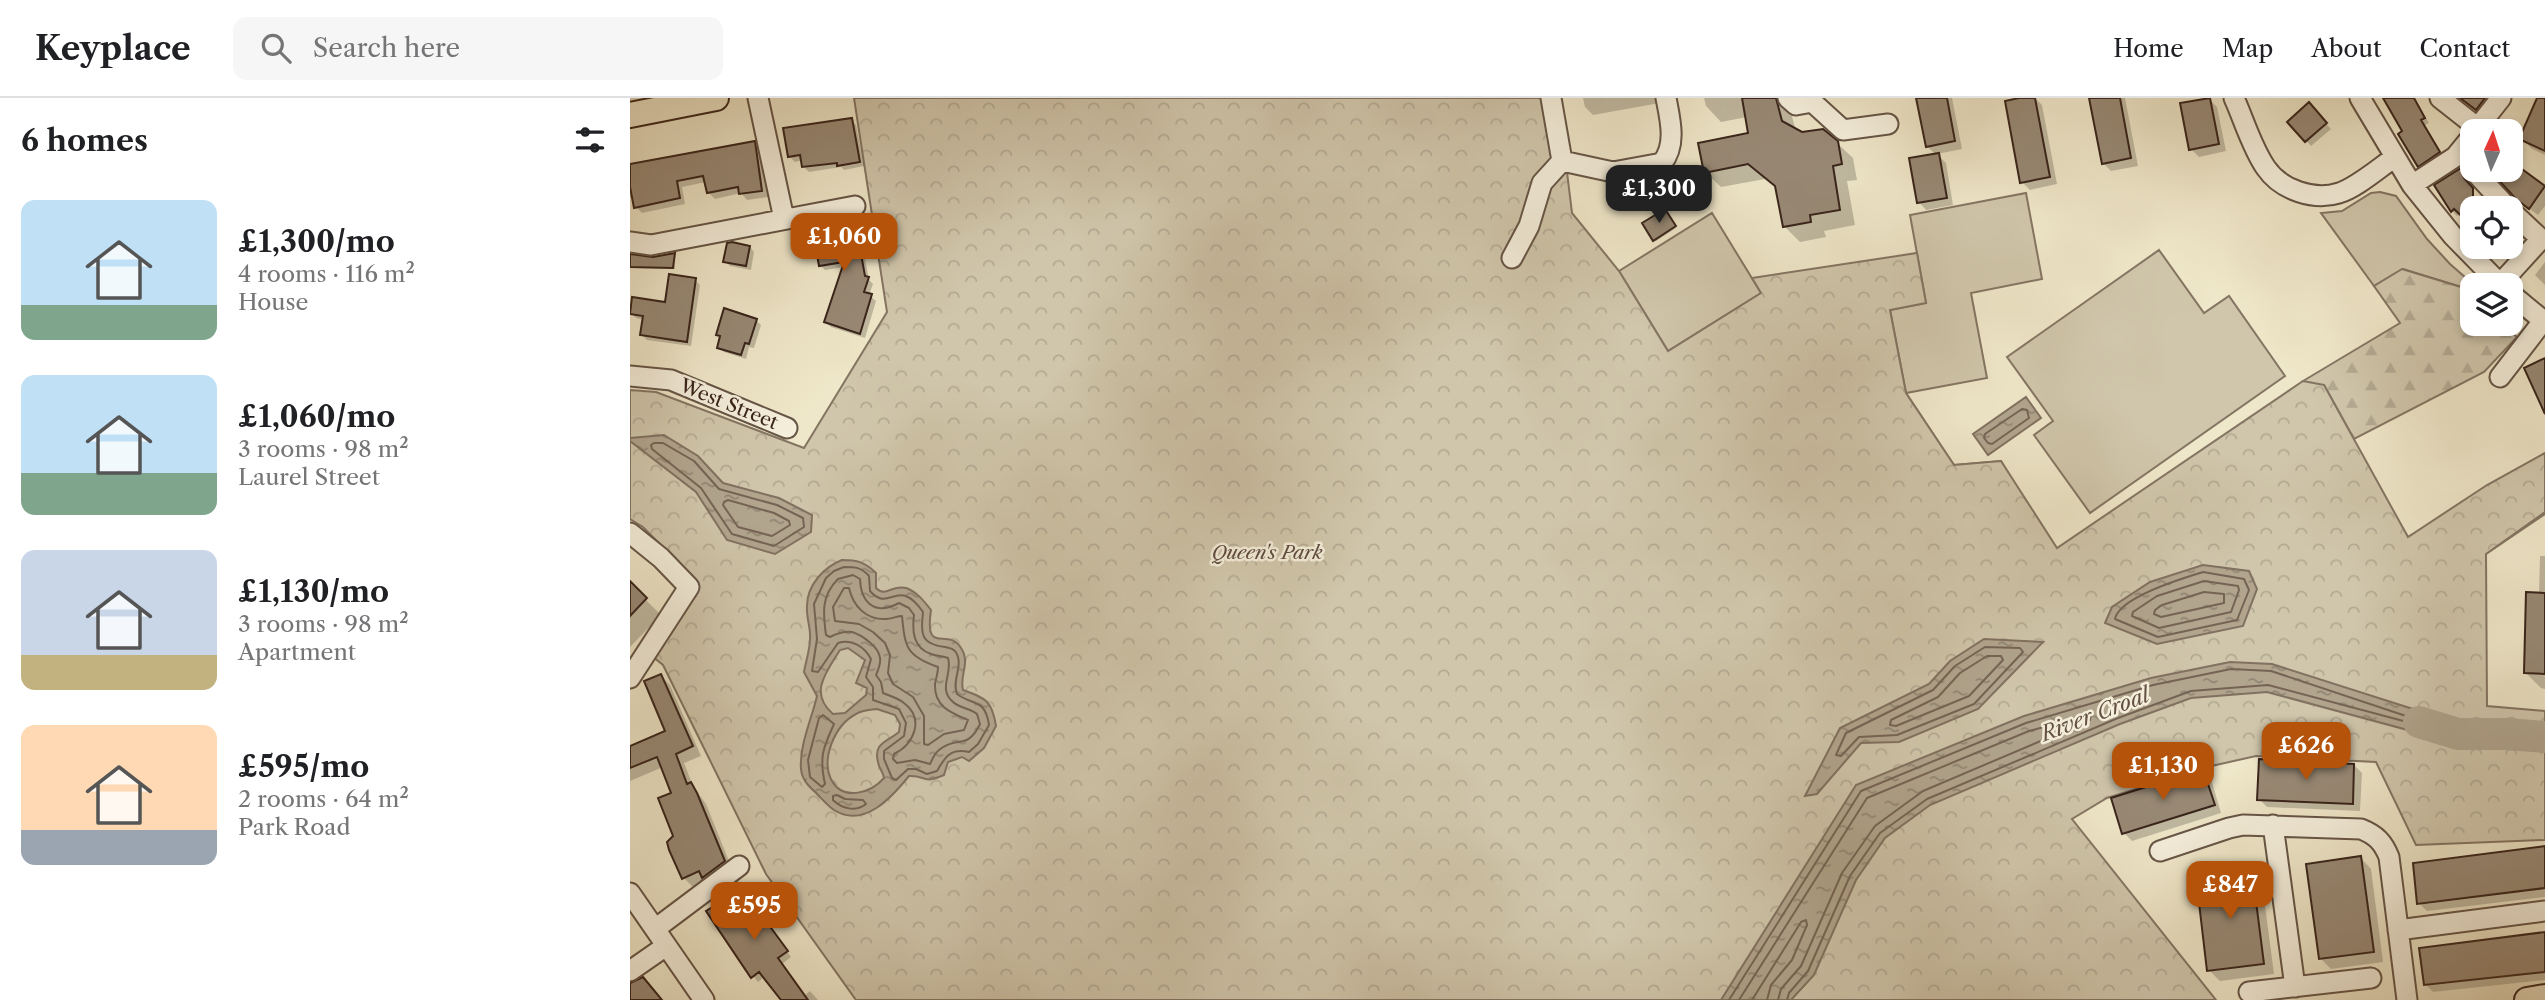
<!DOCTYPE html>
<meta charset="utf-8">
<style>
:root{--surface:#fff;--page:#f6f6f6;--text:#202124;--muted:#757577;--line:#e0e0e0;--accent:#b45309}
body{margin:0;font-family:"Libre Caslon Text",serif;background:var(--page);color:var(--text);height:100vh;display:flex;flex-direction:column;font-size:26px;white-space:nowrap}
*{box-sizing:border-box;margin:0}
p{font-size:23px;color:var(--muted)}
.icon{flex:none;width:38px;height:38px;fill:none;stroke:currentColor;stroke-width:2;stroke-linecap:round;stroke-linejoin:round}
.map{position:relative;flex:1;overflow:hidden}
.details{display:flex;flex-direction:column;background:var(--surface);width:630px}
.details>*{flex:none}
.needle{width:46px;rotate:3deg}
.tools{position:absolute;left:1830px;top:21px;display:grid;gap:14px}
.tools a{display:grid;place-items:center;width:63px;height:63px;border-radius:14px;background:var(--surface);box-shadow:0 4px 10px #0003;font-size:35px}
.price{position:absolute;translate:-50% -60px;padding:0 16px;border-radius:14px;background:var(--accent);color:#fff;font-size:23px;line-height:46px;filter:drop-shadow(0 2px 4px #0008)}
.price::after{content:'';position:absolute;left:50%;top:42px;width:21px;height:16px;margin-left:-10px;background:inherit;clip-path:polygon(0 0,100% 0,50% 100%)}
.price.selected{background:#222;color:#fff}
ul{padding:0;list-style:none}
li{display:flex;align-items:center;gap:21px;height:175px;padding:0 21px}
li span{display:grid;place-items:center;flex:none;width:196px;height:140px;border-radius:14px;color:#555}
li>.icon{margin-inline-start:auto}
span .icon{width:84px;height:84px;fill:#fffc;stroke-width:1}
li b{font-size:30px}
h2{display:flex;justify-content:space-between;align-items:center;height:84px;padding:0 21px;font-size:30px}
header{display:flex;align-items:center;gap:42px;box-sizing:border-box;height:98px;padding:0 35px;background:var(--surface);border-bottom:2px solid var(--line)}
header strong{font-size:33px}
nav{display:flex;gap:38px;margin-inline-start:auto;font-size:24px}
.search{width:490px;height:63px;background:var(--page);display:flex;align-items:center;gap:18px;box-sizing:border-box;padding:0 24px;border-radius:14px;color:var(--muted);font-size:26px}
main{display:flex;flex:1;min-height:0}
.map>svg:first-child{display:block}
.green{fill:#d0c6ab;stroke:#847563;stroke-width:2}
.forest{fill:url(#forest-firs);stroke:#847563;stroke-width:2}
.park{fill:url(#park-crowns);stroke:#847563;stroke-width:2}
.water{fill:url(#water-ripples);stroke:#817160;stroke-width:2;fill-rule:evenodd}
.shadow{fill:#0003}
.lines{fill:none;stroke-linecap:round;stroke-linejoin:round}
.shore{stroke:#756454;stroke-width:2}
.river{stroke:#b1a58e;stroke-width:32}
.building{fill:#988975;stroke:#39241b;stroke-width:2}
.minor-casing{stroke:#665546;stroke-width:23}
.major-casing{stroke:#39241b;stroke-width:28}
.minor{stroke:#f5efdc;stroke-width:19}
.major{stroke:#efe7c9;stroke-width:24}
.labels{text-anchor:middle;dominant-baseline:central;stroke-width:5;stroke-linejoin:round;paint-order:stroke}
.street-label{font-size:19px;fill:#39241b;stroke:#f5efdc}
.park-label{font-size:19px;font-style:italic;fill:#5f4c3f;stroke:#f5efdc}
.water-label{font-size:21px;font-style:italic;fill:#635143;stroke:#f5efdc}
</style>
<header>
<strong>Keyplace</strong>
<div class="search"><svg class="icon" aria-label="search" viewBox="0 0 24 24"><circle cx="10" cy="10" r="6"/><path d="M15 15l6 6"/></svg>Search here</div>
<nav><a>Home</a><a>Map</a><a>About</a><a>Contact</a></nav>
</header>
<main>
<section class="details">
<h2>6 homes<svg class="icon" aria-label="filters" viewBox="0 0 24 24"><path d="M4 7h16M4 17h16"/><circle cx="9" cy="7" r="2"/><circle cx="15" cy="17" r="2"/></svg></h2>
<ul>
<li><span style="background:linear-gradient(#bfe0f5 75%,#7fa58c 0)"><svg class="icon" aria-label="home" viewBox="0 0 24 24"><path d="M3 11l9-7 9 7M6 9v11h12V9"/></svg></span><div><b>£1,300/mo</b><p>4 rooms · 116 m²</p><p>House</p></div></li>
<li><span style="background:linear-gradient(#bfe0f5 70%,#7fa58c 0)"><svg class="icon" aria-label="home" viewBox="0 0 24 24"><path d="M3 11l9-7 9 7M6 9v11h12V9"/></svg></span><div><b>£1,060/mo</b><p>3 rooms · 98 m²</p><p>Laurel Street</p></div></li>
<li><span style="background:linear-gradient(#c9d6e8 75%,#c2b280 0)"><svg class="icon" aria-label="home" viewBox="0 0 24 24"><path d="M3 11l9-7 9 7M6 9v11h12V9"/></svg></span><div><b>£1,130/mo</b><p>3 rooms · 98 m²</p><p>Apartment</p></div></li>
<li><span style="background:linear-gradient(#ffd9b3 75%,#9aa5b1 0)"><svg class="icon" aria-label="home" viewBox="0 0 24 24"><path d="M3 11l9-7 9 7M6 9v11h12V9"/></svg></span><div><b>£595/mo</b><p>2 rooms · 64 m²</p><p>Park Road</p></div></li>
</ul>
</section>
<div class="map">
<svg width="1915" height="902" viewBox="0 0 1915 902">
<defs>
<pattern id="forest-firs" width="22" height="20" patternUnits="userSpaceOnUse" patternTransform="scale(1.75)"><rect width="22" height="20" fill="#d0c6ab"/><path d="M5 1l3.5 6h-7zM16 11l3.5 6h-7z" fill="#b3aa93"/></pattern>
<pattern id="park-crowns" width="20" height="18" patternUnits="userSpaceOnUse" patternTransform="scale(1.75)"><rect width="20" height="18" fill="#d0c6ab"/><path d="M2 6a3 3 0 1 1 6 0M12 15a3 3 0 1 1 6 0" fill="none" stroke="#b3aa93"/></pattern>
<pattern id="water-ripples" width="26" height="14" patternUnits="userSpaceOnUse" patternTransform="scale(1.75)"><rect width="26" height="14" fill="#b1a58e"/><path d="M2 4q2-2 4 0t4 0M15 11q2-2 4 0t4 0" fill="none" stroke="#918673"/></pattern>
</defs>
<rect width="100%" height="100%" fill="#efe7c9"/>
<filter id="stains"><feTurbulence type="fractalNoise" baseFrequency=".00286" numOctaves="4"/><feColorMatrix values="0 0 0 0 .2 0 0 0 0 .09 0 0 0 0 .02 0 0 0 .5 -.17"/></filter>
<radialGradient id="worn" r=".72"><stop offset=".6" stop-color="#630" stop-opacity="0"/><stop offset="1" stop-color="#630" stop-opacity=".3"/></radialGradient>
<path class="green" d="M1750,94L1766,98L1797,141L1820,166L1844,187L1843,199L1831,189L1773,171L1744,188L1691,115L1712,113L1741,95Z
M1396,95L1412,181L1341,195L1357,280L1276,295L1260,212L1296,205L1280,117Z
M1082,115L1131,195L1038,253L989,173Z
M1529,152L1574,215L1599,198L1655,278L1460,415L1404,337L1423,323L1377,259Z"/>
<path class="forest" d="M1772,171L1831,189L1843,199V226H1872L1887,239L1854,274L1724,341L1694,287H1687L1778,439L1915,357V416L1856,456L1850,545L1338,497L1276,295L1324,367L1371,363L1441,477L1685,286L1673,283L1770,225L1744,188Z"/>
<path class="park" d="M224,0H928L942,115L989,173L1038,253L1131,195L1122,180L1287,155L1296,205L1260,212L1276,295L1324,367L1371,363L1427,450L1673,283L1694,287L1778,439L1857,387L1915,355V414L1856,456L1857,608L1915,613V742L1786,747L1746,664L1626,658L1577,669L1477,700L1442,721L1586,902H226L136,776L33,567L22,558L68,485L13,429L0,421V292L26,294L174,350L257,214Z"/>
<path class="water" d="M1396,299L1411,320L1358,357L1343,336Z
M34,337L68,358L93,385L149,400L182,417L181,434L145,456L97,442L66,394L0,343V340Z
M212,462C227,462 235,464 246,475V490C256,500 262,486 276,490C287,494 294,503 301,512C294,559 318,528 331,550C341,565 329,577 333,592C355,600 362,602 366,628L354,650L339,663L332,659L318,664L314,677C291,687 297,677 279,678C262,699 234,731 204,712C198,708 193,702 188,697C180,689 172,683 171,671C169,648 182,620 187,598L174,574C176,563 180,551 180,541C181,530 176,519 177,508C177,487 194,469 212,462ZM218,550L235,562L226,585L237,590L236,597L215,615L203,616C178,595 197,573 210,552ZM247,611L265,617L270,626L269,634C257,644 243,645 248,664C249,671 253,673 254,680C242,694 214,704 202,683C190,661 205,627 226,616C232,612 240,612 247,611Z
M1573,467L1619,473L1627,491L1613,528L1527,546L1475,525L1482,509L1520,484Z
M1354,541L1413,544L1348,611L1269,644L1231,645L1187,696L1175,698L1210,630L1299,586L1320,563Z
M1600,564L1642,566L1808,619L1828,636L1822,644L1637,594L1561,600L1490,626L1300,707L1255,740L1226,782L1184,877L1161,902H1091L1226,687L1394,618L1521,580Z"/>
<path class="shadow" d="M953,0H1030V5L963,17L955,9Z
M1074,0H1146L1161,15L1166,33L1206,44L1223,60L1227,82L1217,83L1225,127L1194,133L1196,139L1170,144L1154,128L1148,91L1135,81L1091,89L1075,74L1121,37L1117,19L1091,24L1076,8Z
M1288,0H1322L1332,51L1307,56L1316,65L1323,107L1296,112L1289,104L1306,57L1297,48Z
M1398,0H1405L1412,7L1427,86L1400,92L1392,84Z
M1461,0H1495L1508,68L1481,73L1473,65Z
M1755,0H1777L1792,13L1799,25L1795,27L1814,60L1794,72L1789,68L1775,34Z
M1832,0H1865L1852,17Z
M1909,0H1915V57L1902,51L1891,40Z
M1579,1L1587,9L1596,53L1569,59L1561,51Z
M1679,7L1701,31L1681,48L1659,24Z
M221,22L226,27L234,68L214,72L211,69L179,74L174,69L173,62L165,64L160,59Z
M124,45L131,51L138,99L117,102L111,95L85,101L78,94L76,84L52,89L55,106L12,115L6,109L4,98L0,99V67Z
M1881,65L1915,91V108L1908,117L1897,109L1864,75L1867,72H1881Z
M1831,72L1843,92L1835,98L1848,110H1843L1827,118L1822,113Z
M1036,115L1046,130L1026,143L1024,141Z
M228,121L233,126L234,132L230,133L239,182L243,186L239,197L246,203L235,240L201,229L196,224L214,169L195,172L190,167Z
M120,149L124,154L121,172L100,168L95,163Z
M1865,149H1878L1872,155Z
M44,157L45,171L0,170V158L20,161Z
M1915,164V187L1905,177Z
M65,182L70,187L61,248L17,242L12,237L14,222L6,220L1,215L36,206Z
M126,222L131,227L124,250L119,249L116,261L94,254L89,249Z
M1910,458H1915V591L1911,590L1896,575L1909,496Z
M0,486L31,517L0,549Z
M31,578L40,587L71,658L54,665L63,688L76,706L103,773L63,789L54,780L46,739L44,696L33,669L0,683V650L38,634Z
M1724,667L1732,675L1730,713L1637,709L1629,701Z
M1573,673L1581,681L1591,715L1502,743L1494,735Z
M1915,750V799L1797,813L1789,805Z
M1731,760L1741,771L1753,864L1701,871L1690,860Z
M1622,774L1632,785L1644,876L1590,883L1579,872Z
M113,792L161,859L152,866L174,898L180,893L188,902H153L135,878L128,884L115,868Z
M1915,836V882L1803,894L1795,886Z"/>
<g class="lines">
<path class="shore" d="M1392,311L1397,312L1399,320L1362,346L1358,345L1354,340L1355,336Z
M24,345H33L64,363L89,391L147,407L173,420L174,429L144,448L102,436L71,390L22,351L21,347Z
M98,402L144,415L159,423L160,427L142,438L108,429L93,407L94,404Z
M214,469C225,469 231,469 239,478L240,493C260,516 267,477 293,514C291,536 290,546 315,549C319,550 322,550 325,553C335,566 321,582 327,596C343,608 355,600 359,627L348,646L339,654C320,650 315,659 307,673L297,676L286,671H278L266,682L262,680L254,661V653L274,638L276,625L269,611L243,602V589L236,579L241,561C234,548 222,541 208,545L188,574L182,573L187,541L184,506L196,480L204,473Z
M1573,474L1614,481L1619,492L1607,522L1528,539L1485,521C1489,499 1553,480 1573,474Z
M223,477L230,481C231,505 245,518 269,505L279,510L284,517C282,533 283,550 301,556C307,558 313,558 318,560C323,575 308,590 322,603C328,610 340,610 347,616L350,626C337,653 327,637 309,652C304,656 302,662 300,666L285,662L267,665L263,661L264,656C284,646 295,621 274,605C268,600 260,598 253,595L251,584L246,577C248,572 251,566 250,560C249,549 232,537 222,534C214,533 206,536 200,539L196,537C193,515 191,498 208,481Z
M1574,483L1608,488L1609,492L1601,514L1529,530L1502,518L1503,514L1527,498Z
M214,490H219C223,508 236,522 256,521C262,521 267,518 272,518C275,549 276,558 308,569C308,575 306,580 305,586C304,609 321,615 338,622L334,632L314,636L298,647L294,646V618L283,599L263,586L258,575L260,557L255,545L243,534L229,526L205,523L203,509Z
M1574,494L1594,496V505L1531,519L1524,516L1525,512L1532,507Z
M1355,549L1390,550L1393,554L1344,606L1267,637L1229,639L1211,658L1206,657L1216,635L1303,592L1325,568Z
M1357,558H1371L1373,562L1339,598L1266,628L1260,627L1261,622L1308,599L1330,575Z
M193,617L204,626C193,650 189,659 195,686L192,689L180,679L178,662L189,620Z
M207,697L215,701L233,702L236,706C226,714 212,711 203,702V698Z
M1099,902L1231,693L1396,625L1523,587L1601,571L1641,573L1785,621V624L1781,625L1638,587L1561,593L1488,620L1297,701L1250,735L1220,778L1178,873L1159,895L1157,902
M1109,902L1237,700L1399,633L1461,616L1460,622L1293,693L1245,728L1212,775L1171,868L1151,891L1148,902
M1122,902L1171,824L1176,822L1177,827L1162,862L1141,887L1137,902"/>
<path class="river" d="M1789,624L1828,636H1877L1915,639"/>
</g>
<path class="building" d="M1112,0H1146L1152,23L1172,34L1193,31L1208,43L1212,66L1203,68L1210,112L1180,117L1181,124L1153,129L1145,88L1118,66L1074,75L1068,45L1118,35Z
M1286,0H1317L1325,43L1296,49Z
M1389,0H1405L1420,79L1390,85L1375,3Z
M1459,0H1490L1501,60L1472,66Z
M1580,0L1589,46L1559,52L1550,5Z
M1753,0H1784L1795,20L1791,22L1810,54L1788,69L1768,36L1772,33Z
M1830,0H1855L1846,12Z
M1907,0H1915V53L1889,41Z
M1679,4L1697,25L1675,44L1657,24Z
M222,20L230,64L207,68V65L172,69L170,57L158,59L153,30Z
M125,43L132,93L109,96L108,89L77,95L73,78L47,83L50,100L4,110L0,89V66Z
M1309,55L1317,100L1287,105L1279,60Z
M1881,63L1915,88L1899,111L1886,101L1862,75L1864,72H1881Z
M1831,70L1834,80L1843,90V129L1824,111L1821,114L1804,87Z
M1035,111L1046,128L1023,143L1012,125Z
M229,120L230,128H226L235,178L239,179L234,194L242,196L230,236L194,224L214,164L189,168L182,129Z
M102,144L120,148L116,168L93,164L97,145Z
M45,155L43,170L0,169V156L23,159Z
M39,176L66,180L57,244L10,237L13,218L0,216L2,199L35,204Z
M94,210L127,221L119,246L115,245L111,257L87,250L90,238L86,237Z
M1915,260V316L1894,270Z
M0,483L17,500L0,518Z
M1896,494L1915,495V576L1894,575Z
M31,576L63,648L46,656L57,686L61,684L67,695L95,763L72,780L69,773L52,781L39,752L37,744L43,738L28,700L41,695L27,659L0,670V648L35,633L14,583Z
M1629,661L1724,666L1723,706L1627,702Z
M1573,671L1585,707L1492,736L1481,700Z
M1915,748V790L1787,806L1783,765Z
M1731,758L1744,854L1689,861L1676,766Z
M1622,772L1634,866L1577,873L1566,779Z
M108,785L158,853L148,860L178,902H151L129,874L121,880L76,813L84,808L82,804Z
M1915,834V874L1794,887L1789,850Z
M13,879L32,902H0V885Z"/>
<g class="lines">
<g class="minor-casing">
<path id="minor" d="M128,0L154,121
M1158,0L1166,7L1177,5L1179,0
M1604,0C1614,22 1622,50 1636,70C1651,92 1684,103 1709,95C1726,90 1749,70 1765,59
M1730,0L1782,87L1823,138L1871,187
M1810,0L1848,30
M1179,1L1213,32L1258,26
M1845,33L1871,0
M932,63L983,74L1032,65C1047,47 1040,21 1036,0
M1843,72L1878,110
M1782,87L1825,59L1843,37
M0,144L21,147L225,108
M882,160L899,128L912,85L932,63L921,0
M1870,186L1911,141L1881,113
M1881,196L1915,224
M0,278L41,282L157,330
M1870,279L1913,223
M0,435L31,460L59,489L0,580
M1643,727L1665,889
M1530,753L1599,730L1613,727L1731,731C1746,737 1753,744 1759,759L1777,902
M0,795L74,902
M25,831L109,768
M1768,832L1915,813
M0,873L36,848
M1619,894L1741,880"/>
</g>
<g class="major-casing">
<path id="major" d="M0,17L86,0
M1897,902L1915,899"/>
</g>
<use href="#minor" class="minor"/>
<use href="#major" class="major"/>
</g>
<g class="labels">
<g class="street-label">
<text transform="translate(99 306) rotate(22)">West Street</text>
</g>
<g class="park-label">
<text x="637" y="454">Queen's Park</text>
</g>
<g class="water-label">
<text transform="translate(1465 616) rotate(-21)">River Croal</text>
</g>
</g>
<rect width="100%" height="100%" filter="url(#stains)"/>
<rect width="100%" height="100%" fill="url(#worn)"/>
</svg>
<div class="tools">
<a><svg class="needle" viewBox="-14 -14 28 28"><path d="M0-13l5 13h-10z" fill="#e53935"/><path d="M0 13l5-13h-10z" fill="#757577"/></svg></a>
<a><svg class="icon" aria-label="locate" viewBox="0 0 24 24"><circle cx="12" cy="12" r="6"/><path d="M12 2v4M12 18v4M2 12h4M18 12h4"/></svg></a>
<a><svg class="icon" aria-label="layers" viewBox="0 0 24 24"><path d="M12 4l9 5-9 5-9-5zM3 14l9 5 9-5"/></svg></a>
</div>
<b class="price selected" style="left:1029px;top:127px">£1,300</b>
<b class="price" style="left:214px;top:175px">£1,060</b>
<b class="price" style="left:1676px;top:684px">£626</b>
<b class="price" style="left:1533px;top:704px">£1,130</b>
<b class="price" style="left:1600px;top:823px">£847</b>
<b class="price" style="left:124px;top:844px">£595</b>
</div>
</main>
